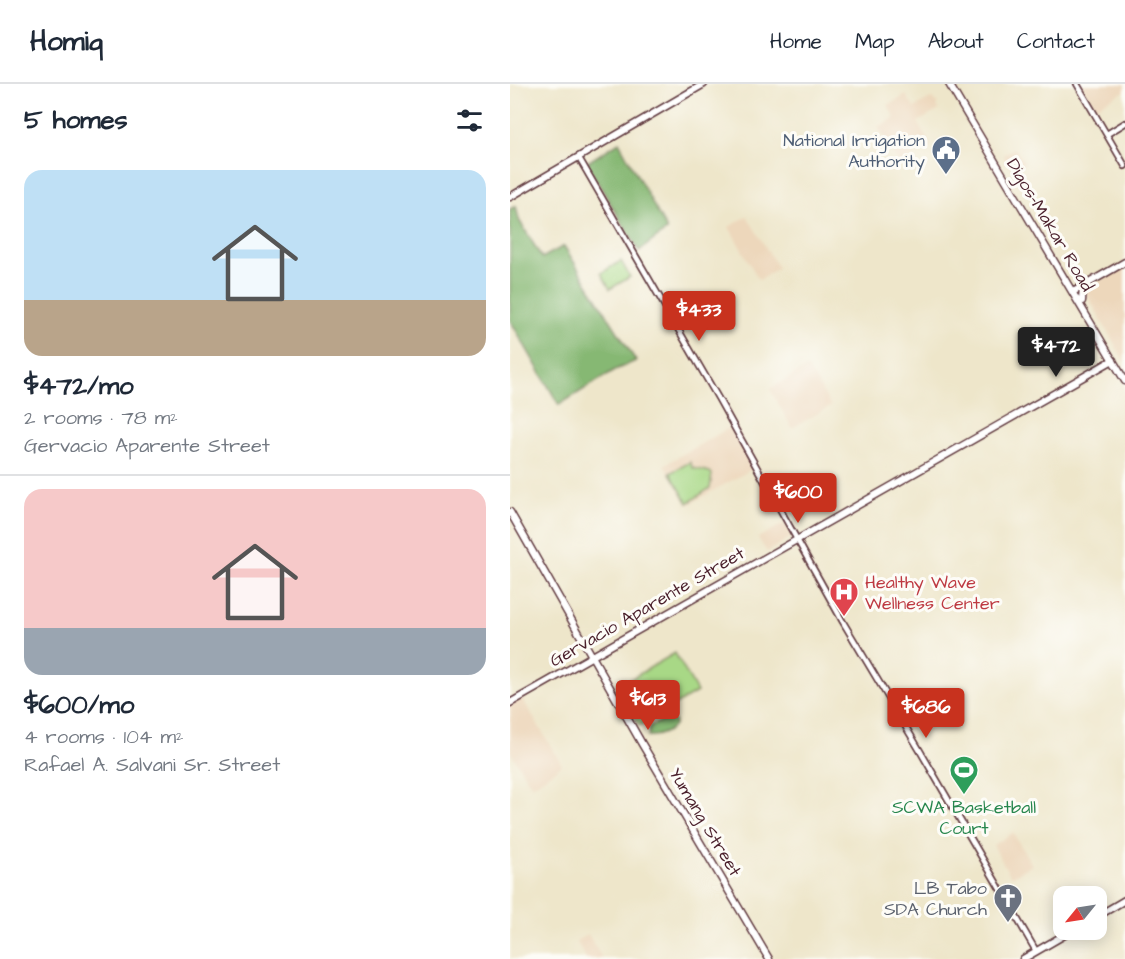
<!DOCTYPE html>
<meta charset="utf-8">
<style>
:root{--surface:#fff;--page:#f6f6f7;--text:#1f2937;--muted:#747a83;--line:#e0e1e3;--accent:#c8321e}
body{margin:0;font-family:"Architects Daughter",sans-serif;background:var(--page);color:var(--text);height:100vh;display:flex;flex-direction:column;font-size:22px;white-space:nowrap}
*{box-sizing:border-box;margin:0}
p{font-size:20px;color:var(--muted)}
.icon{flex:none;width:33px;height:33px;fill:none;stroke:currentColor;stroke-width:2;stroke-linecap:round;stroke-linejoin:round}
.map{position:relative;flex:1;overflow:hidden}
.drawer{display:flex;flex-direction:column;background:var(--surface);width:510px}
.drawer>*{flex:none}
.needle{width:39px;rotate:240deg}
.buttons{position:absolute;left:543px;top:802px;display:grid;gap:12px}
.buttons a{display:grid;place-items:center;width:54px;height:54px;border-radius:12px;background:var(--surface);box-shadow:0 3px 15px #0003;font-size:30px}
.price{position:absolute;translate:-50% -51px;padding:0 14px;border-radius:6px;background:var(--accent);color:#fff;font-size:20px;line-height:39px;filter:drop-shadow(0 2px 3px #0008)}
.price::after{content:'';position:absolute;left:50%;top:36px;width:18px;height:14px;margin-left:-9px;background:inherit;clip-path:polygon(0 0,100% 0,50% 100%)}
.price.active{background:#222;color:#fff}
ul{padding:0;list-style:none}
li{display:grid;align-content:center;gap:12px;height:318px;padding:0 24px}
li+li{border-top:2px solid var(--line)}
li span{display:grid;place-items:center;height:186px;border-radius:18px;color:#555}
li>.icon{margin-inline-start:auto}
span .icon{width:108px;height:108px;fill:#fffc;stroke-width:1}
li b{font-size:26px}
h2{display:flex;justify-content:space-between;align-items:center;height:72px;padding:0 24px;font-size:26px}
header{display:flex;align-items:center;gap:36px;box-sizing:border-box;height:84px;padding:0 30px;background:var(--surface);border-bottom:2px solid var(--line)}
header strong{font-size:28px}
nav{display:flex;gap:33px;margin-inline-start:auto;font-size:21px}
main{display:flex;flex:1;min-height:0}
.map>svg:first-child{display:block}
.built{fill:#edd7bb}
.green{fill:#a8d886;stroke:#797c58;stroke-width:1.5}
.forest{fill:#86b873;stroke:#686c4f;stroke-width:1.5}
.lines{fill:none;stroke-linecap:round;stroke-linejoin:round}
.minor-casing{stroke:#633d43;stroke-width:8}
.major-casing{stroke:#633d43;stroke-width:9}
.minor{stroke:#fff;stroke-width:4.5}
.major{stroke:#fff;stroke-width:6}
.labels{text-anchor:middle;dominant-baseline:central;stroke-width:6;stroke-linejoin:round;paint-order:stroke}
.service-label{font-size:18px;fill:#4e5e75;stroke:#fdfcf7;text-anchor:end}
.street-label{font-size:18px;fill:#4a1f2b;stroke:#fdfcf7}
.health-label{font-size:18px;fill:#be3a42;stroke:#fdfcf7;text-anchor:start}
.leisure-label{font-size:18px;fill:#27864d;stroke:#fdfcf7}
.worship-label{font-size:18px;fill:#5b616d;stroke:#fdfcf7;text-anchor:end}
</style>
<header>
<strong>Homiq</strong>
<nav><a>Home</a><a>Map</a><a>About</a><a>Contact</a></nav>
</header>
<main>
<section class="drawer">
<h2>5 homes<svg class="icon" aria-label="filters" viewBox="0 0 24 24"><path d="M4 7h16M4 17h16"/><circle cx="9" cy="7" r="2"/><circle cx="15" cy="17" r="2"/></svg></h2>
<ul>
<li><span style="background:linear-gradient(#bfe0f5 70%,#b9a48a 0)"><svg class="icon" aria-label="home" viewBox="0 0 24 24"><path d="M3 11l9-7 9 7M6 9v11h12V9"/></svg></span><div><b>$472/mo</b><p>2 rooms · 78 m²</p><p>Gervacio Aparente Street</p></div></li>
<li><span style="background:linear-gradient(#f6c9c9 75%,#9aa5b1 0)"><svg class="icon" aria-label="home" viewBox="0 0 24 24"><path d="M3 11l9-7 9 7M6 9v11h12V9"/></svg></span><div><b>$600/mo</b><p>4 rooms · 104 m²</p><p>Rafael A. Salvani Sr. Street</p></div></li>
</ul>
</section>
<div class="map">
<svg width="615" height="875" viewBox="0 0 615 875">
<rect width="100%" height="100%" fill="#fdfcf7"/>
<filter id="ink" filterUnits="userSpaceOnUse"><feTurbulence type="fractalNoise" baseFrequency=".0167" numOctaves="2"/><feDisplacementMap in="SourceGraphic" scale="12" xChannelSelector="R" yChannelSelector="G"/><feConvolveMatrix kernelMatrix="1 2 1 2 8 2 1 2 1" color-interpolation-filters="sRGB"/></filter>
<filter id="wash" filterUnits="userSpaceOnUse"><feTurbulence type="fractalNoise" baseFrequency=".008" numOctaves="4" result="noise"/><feDisplacementMap in="SourceGraphic" scale="24" xChannelSelector="R" yChannelSelector="G"/><feGaussianBlur stdDeviation="1.35" result="paint"/><feColorMatrix in="noise" values="0 0 0 0 0 0 0 0 0 0 0 0 0 0 0 0 0 1.4 0 .05"/><feComposite in="paint" operator="in"/></filter>
<g filter="url(#wash)">
<rect width="100%" height="100%" fill="#eee6ca"/>
<path class="built" d="M572,0H615V7L585,23Z
M396,11L404,24L422,14L425,19L428,18L426,22L429,26L408,38L421,62L389,80L368,43L385,34L378,21Z
M505,64L514,79L502,86L493,71Z
M237,132L268,184L249,196L219,143Z
M615,182V278L574,206Z
M298,283L321,322L282,344L260,305Z
M221,343L244,384L178,421L154,381Z
M275,439L282,453L257,468L248,454Z
M12,614L52,681L22,702L0,668V620Z
M503,749L522,781L501,793L483,761Z
M78,850L90,871L93,875H77L66,857Z"/>
<path class="green" d="M111,177L120,193L100,205L91,189Z
M180,378L183,384L200,388L202,390L200,404L178,419L160,389Z
M165,569L187,608L129,642L107,603Z"/>
<path class="forest" d="M109,58L157,146L129,167L76,79Z
M6,122L9,136L32,174L54,162L126,277L105,286L49,321L0,236V125Z
M162,633L165,639C161,648 148,653 138,652L140,642Z"/>
</g>
<g filter="url(#ink)">
<g class="lines">
<g class="minor-casing">
<path id="minor" d="M567,0L615,82
M597,50L615,39
M69,74L208,314L333,538L409,665L526,867"/>
</g>
<g class="major-casing">
<path id="major" d="M439,0L615,297
M0,113L194,0
M563,208L615,178
M572,217L573,203
M0,428L132,660L259,875
M0,619L603,276
M586,833L615,816
M513,875L563,846"/>
</g>
<use href="#minor" class="minor"/>
<use href="#major" class="major"/>
</g>
</g>
<defs>
<g id="civic-pin" transform="scale(1.5)"><path d="M0 17L-7.5 6A9.5 9.5 0 1 1 7.5 6Z" fill="#5c6f8a" stroke="#fdfcf7"/><path d="M-.6-6.5H3V-4.5H.6V-3L4-1V1h2V6H-6V1h2V-1L-.6-3ZM-1.2 2.5V6h2.4V2.5Z" fill="#fff"/></g>
<g id="hospital-pin" transform="scale(1.5)"><path d="M0 17L-7.5 6A9.5 9.5 0 1 1 7.5 6Z" fill="#e0444e" stroke="#fdfcf7"/><path d="M-5-5h3v3.5h4V-5h3V5h-3V1.5h-4V5h-3Z" fill="#fff"/></g>
<g id="stadium-pin" transform="scale(1.5)"><path d="M0 17L-7.5 6A9.5 9.5 0 1 1 7.5 6Z" fill="#2e9e5b" stroke="#fdfcf7"/><path d="M0-5a6.5 5 0 1 0 0 10a6.5 5 0 1 0 0-10ZM-3.5-1.8h7v3.6h-7Z" fill="#fff"/></g>
<g id="church-pin" transform="scale(1.5)"><path d="M0 17L-7.5 6A9.5 9.5 0 1 1 7.5 6Z" fill="#6b7280" stroke="#fdfcf7"/><path d="M-1.2-6h2.4v3.5h3.3v2.4h-3.3V6h-2.4V-.1h-3.3v-2.4h3.3Z" fill="#fff"/></g>
</defs>
<g fill-rule="evenodd">
<use href="#civic-pin" x="436" y="66"/>
<use href="#hospital-pin" x="334" y="508"/>
<use href="#stadium-pin" x="454" y="686"/>
<use href="#church-pin" x="498" y="814"/>
</g>
<g class="labels">
<g class="service-label">
<text x="415" y="56">National Irrigation<tspan x="415" dy="21">Authority</tspan></text>
</g>
<g class="street-label">
<text transform="translate(540 141) rotate(59)">Digos-Makar Road</text>
<text transform="translate(137 523) rotate(-30)">Gervacio Aparente Street</text>
<text transform="translate(195 738) rotate(59)">Yumang Street</text>
</g>
<g class="health-label">
<text x="355" y="498">Healthy Wave<tspan x="355" dy="21">Wellness Center</tspan></text>
</g>
<g class="leisure-label">
<text x="454" y="723">SCWA Basketball<tspan x="454" dy="21">Court</tspan></text>
</g>
<g class="worship-label">
<text x="477" y="804">LB Tabo<tspan x="477" dy="21">SDA Church</tspan></text>
</g>
</g>
</svg>
<div class="buttons">
<a><svg class="needle" viewBox="-14 -14 28 28"><path d="M0-13l5 13h-10z" fill="#e53935"/><path d="M0 13l5-13h-10z" fill="#747a83"/></svg></a>
</div>
<b class="price" style="left:189px;top:258px">$433</b>
<b class="price active" style="left:546px;top:294px">$472</b>
<b class="price" style="left:288px;top:440px">$600</b>
<b class="price" style="left:138px;top:647px">$613</b>
<b class="price" style="left:416px;top:655px">$686</b>
</div>
</main>
